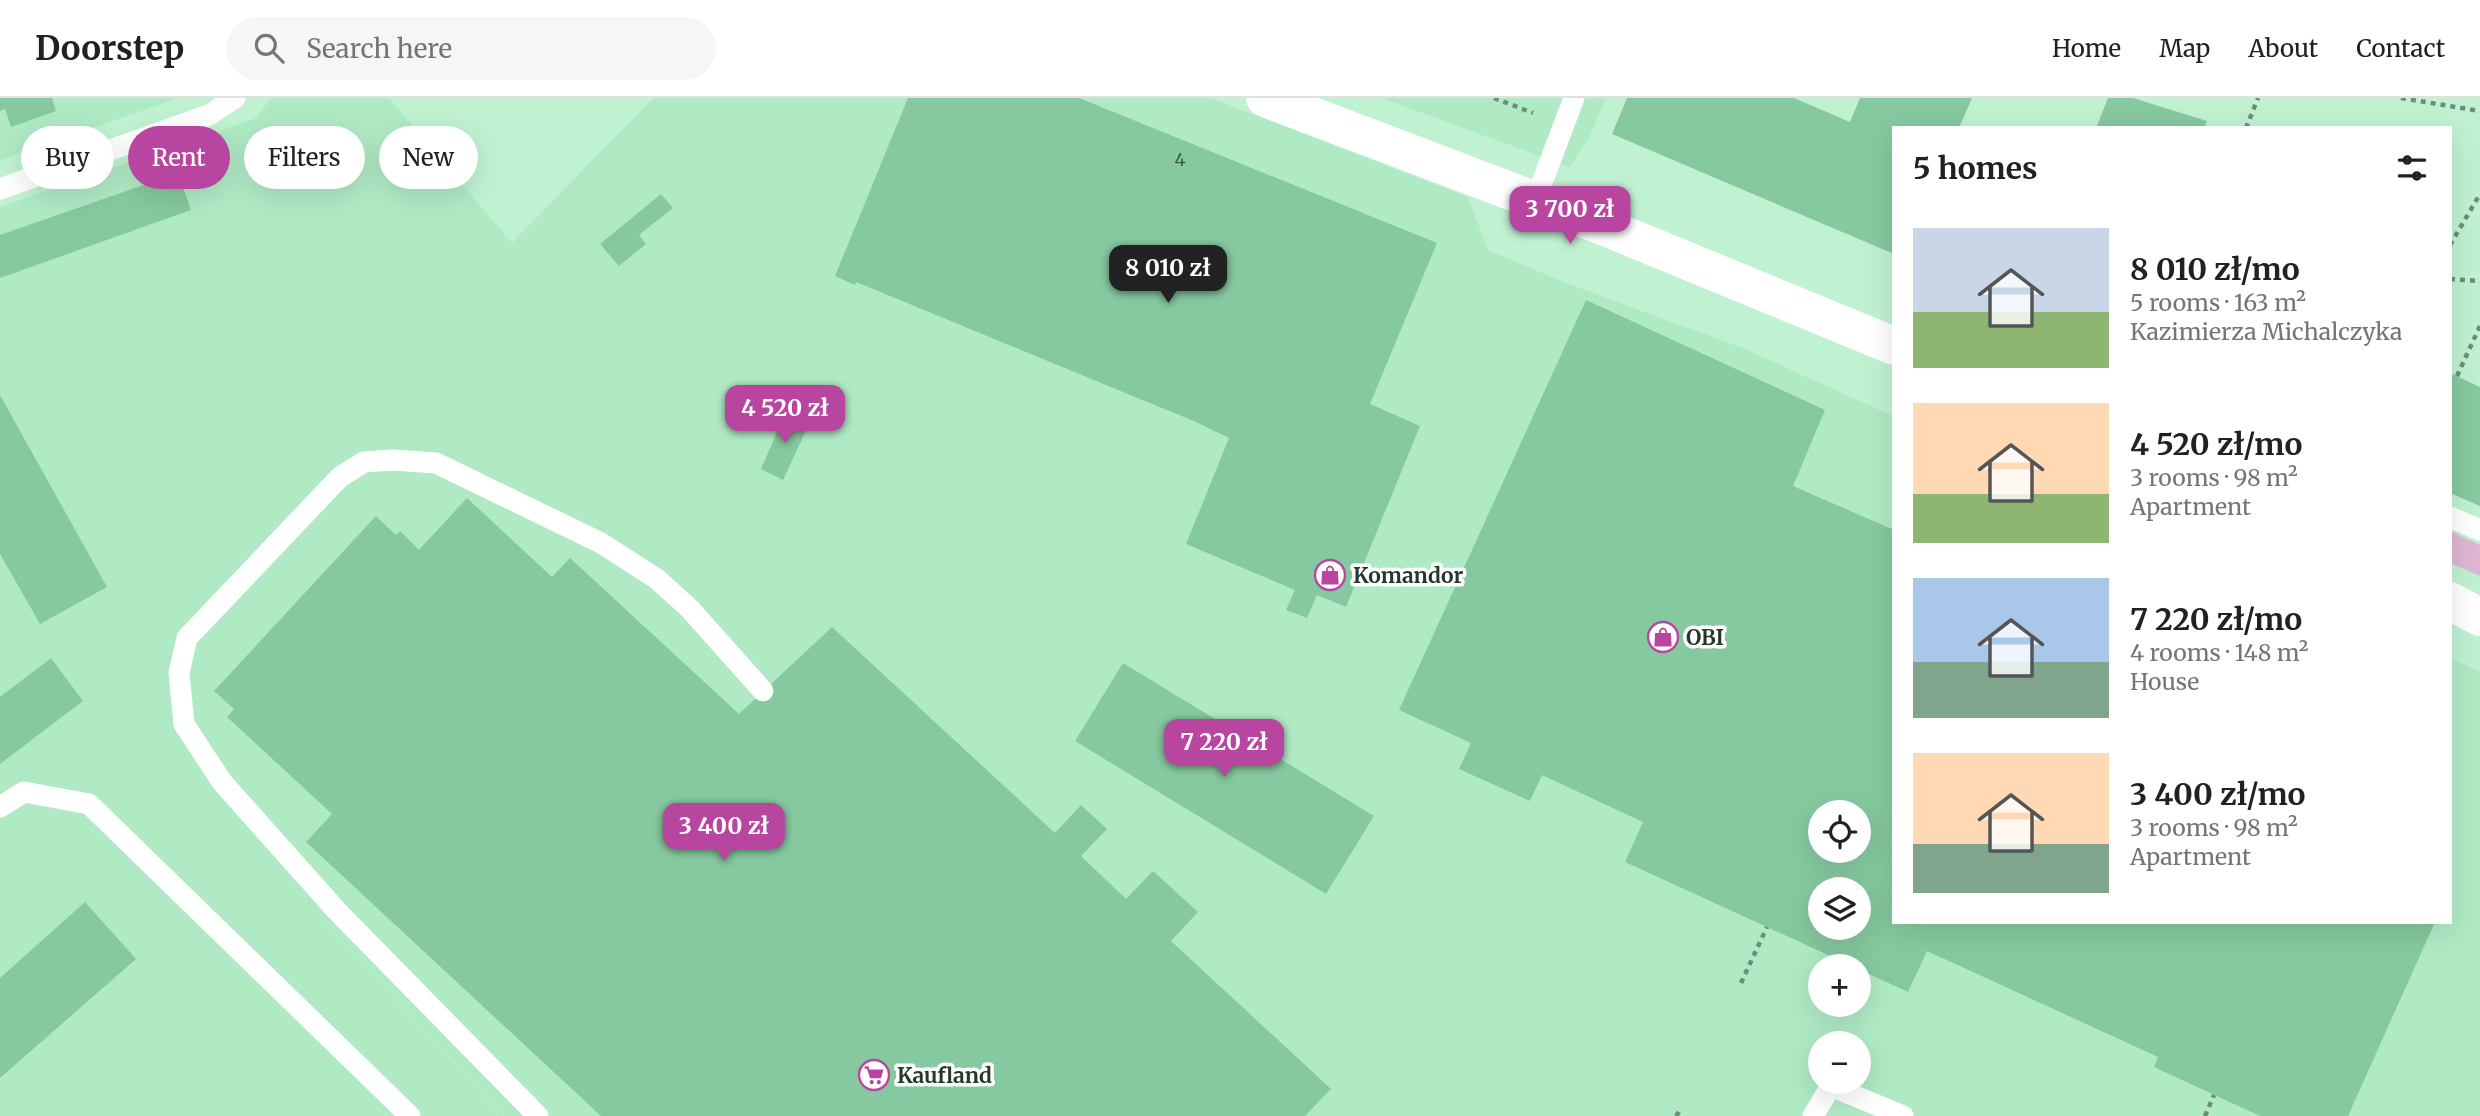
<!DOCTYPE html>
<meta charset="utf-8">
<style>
:root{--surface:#fff;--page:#f6f6f6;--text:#202124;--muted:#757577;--line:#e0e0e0;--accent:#b846a1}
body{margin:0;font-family:Merriweather,serif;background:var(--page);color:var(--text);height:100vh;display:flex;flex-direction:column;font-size:26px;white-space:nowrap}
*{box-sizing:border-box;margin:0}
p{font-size:23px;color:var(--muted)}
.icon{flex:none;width:38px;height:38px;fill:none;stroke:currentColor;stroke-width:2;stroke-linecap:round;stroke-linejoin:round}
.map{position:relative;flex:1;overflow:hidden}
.sheet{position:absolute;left:1892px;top:28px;width:560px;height:798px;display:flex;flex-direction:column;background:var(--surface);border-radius:0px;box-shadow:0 7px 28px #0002}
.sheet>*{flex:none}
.top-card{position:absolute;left:21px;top:28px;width:665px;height:63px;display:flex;gap:14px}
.tools{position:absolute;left:1808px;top:702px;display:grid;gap:14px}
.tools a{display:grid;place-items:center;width:63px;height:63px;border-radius:50%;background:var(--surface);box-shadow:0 7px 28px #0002;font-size:35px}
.price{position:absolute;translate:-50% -60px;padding:0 16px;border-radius:14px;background:var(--accent);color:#fff;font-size:23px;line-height:46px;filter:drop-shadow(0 2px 4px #0008)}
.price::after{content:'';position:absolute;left:50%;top:42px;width:21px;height:16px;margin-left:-10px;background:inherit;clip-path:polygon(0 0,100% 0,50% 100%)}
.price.selected{background:#222;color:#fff}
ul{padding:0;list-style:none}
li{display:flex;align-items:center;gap:21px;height:175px;padding:0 21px}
li span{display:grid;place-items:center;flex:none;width:196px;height:140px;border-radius:0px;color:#555}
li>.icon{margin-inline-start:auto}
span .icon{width:84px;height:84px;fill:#fffc;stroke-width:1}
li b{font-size:30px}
h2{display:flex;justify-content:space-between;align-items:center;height:84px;padding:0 21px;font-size:30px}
.tag{padding:0 24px;border-radius:32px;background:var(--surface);box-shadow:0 7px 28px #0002;font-size:24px;line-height:63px}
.tag.selected{background:var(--accent);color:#fff}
header{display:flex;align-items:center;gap:42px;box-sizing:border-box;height:98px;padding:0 35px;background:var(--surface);border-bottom:2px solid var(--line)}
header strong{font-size:33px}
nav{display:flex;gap:38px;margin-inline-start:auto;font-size:24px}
.search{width:490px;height:63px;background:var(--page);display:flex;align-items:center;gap:18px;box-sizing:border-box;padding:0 24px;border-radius:38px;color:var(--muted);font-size:26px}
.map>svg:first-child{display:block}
.built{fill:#b0eac5;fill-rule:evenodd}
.green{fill:#dfb7d3}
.building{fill:#86c9a0;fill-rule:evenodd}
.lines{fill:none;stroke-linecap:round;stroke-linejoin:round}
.path{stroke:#6c8d78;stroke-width:4.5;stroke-dasharray:5 5;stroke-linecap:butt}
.lane{stroke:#fff;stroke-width:21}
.street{stroke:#fff;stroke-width:38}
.labels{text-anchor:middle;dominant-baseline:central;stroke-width:7;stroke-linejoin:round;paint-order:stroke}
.number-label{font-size:18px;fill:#3c5c48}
.poi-label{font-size:21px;font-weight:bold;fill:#24372b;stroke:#fff;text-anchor:start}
</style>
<header>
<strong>Doorstep</strong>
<div class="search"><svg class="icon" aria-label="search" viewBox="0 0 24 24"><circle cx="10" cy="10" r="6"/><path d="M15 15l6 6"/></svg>Search here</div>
<nav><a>Home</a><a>Map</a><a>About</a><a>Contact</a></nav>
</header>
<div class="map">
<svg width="2480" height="1018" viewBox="0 0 2480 1018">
<rect width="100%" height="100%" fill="#c0f2d2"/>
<path class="built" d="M0,0H179L0,62Z
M271,0H389L512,145L653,0H1211L1468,99L1488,152L1569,186L1745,251L1893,318L1894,824H2450V560L2480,574V1018H504L202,691L503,1018H0V109L256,20ZM1820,714H1858V752H1820ZM1820,791H1858V830H1820ZM1820,868H1858V906H1820ZM1820,945H1858V984H1820Z
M1381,0H1606L1590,38L1570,69Z"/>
<path class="green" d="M2450,433L2480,447V478L2450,465Z"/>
<path class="building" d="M0,0H52L56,13L11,29L5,11L0,13Z
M908,0H1079L1437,145L1370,306L1420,328L1346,509L1317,497L1307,520L1286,512L1295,492L1186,446L1229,340L1196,324L856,184L855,187L835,178Z
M1627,0H1794L1850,24L1860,0H1972L1959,30H1894V156L1612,36Z
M2108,0H2133L2207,23L2204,30H2096Z
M178,75L191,112L0,180V137Z
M661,96L673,110L639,137L646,146L619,168L600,146Z
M1586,202L1825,312L1793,388L1894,432V824H2435L2348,1018H2260L2154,969L2158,959L1927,853L1908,894L1858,871V868H1852L1625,764L1643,724L1542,677L1530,703L1459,671L1471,645L1399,612ZM1820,714H1858V752H1820ZM1820,791H1858V830H1820Z
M2450,275L2480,289V408L2450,395Z
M0,297L107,489L40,526L0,456Z
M786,313L810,324L783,382L761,371Z
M467,400L552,479L570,460L739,616L832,529L1055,735L1081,707L1107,731L1081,758L1126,801L1153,773L1198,814L1171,843L1331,991L1305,1018H601L306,744L332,716L227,619L234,611L214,593L376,418L396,437L400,433L419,452Z
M51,560L83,603L0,666V599Z
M1123,565L1374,718L1326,796L1075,643Z
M85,804L136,861L0,980V880Z"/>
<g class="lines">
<path class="path" d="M1494,0L1533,15
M2401,0L2480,13
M2246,30L2258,0
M2450,147L2480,96
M2450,181L2480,183
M2457,278L2480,228
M1741,885L1767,829
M1676,1018L1682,1010
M2205,1018L2214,997"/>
<path class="lane" d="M0,91L209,17L235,0
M1535,103L1574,0
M2450,419L2480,432
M0,709L24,694L89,706L410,1018
M538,1018L337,813L222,684L184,626L179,575L187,540L340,379L364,364L393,362L436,365L601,445L657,481L690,511L763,593
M1813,1018L1831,988L1903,1018"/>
<path class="street" d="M1265,0L1605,129L1894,248
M2450,503L2480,519"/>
</g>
<defs>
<g id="shop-ring" transform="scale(1.575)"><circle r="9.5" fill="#fff" stroke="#b846a1" stroke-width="1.5"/><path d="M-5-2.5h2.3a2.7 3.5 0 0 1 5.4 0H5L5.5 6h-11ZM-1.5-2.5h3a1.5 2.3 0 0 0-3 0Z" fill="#b846a1"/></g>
<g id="supermarket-ring" transform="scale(1.575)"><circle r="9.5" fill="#fff" stroke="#b846a1" stroke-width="1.5"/><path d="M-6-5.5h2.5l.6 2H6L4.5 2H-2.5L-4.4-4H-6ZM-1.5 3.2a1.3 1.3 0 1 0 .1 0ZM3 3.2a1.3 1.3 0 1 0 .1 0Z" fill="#b846a1"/></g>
</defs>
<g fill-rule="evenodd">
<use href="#shop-ring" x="1330" y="477"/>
<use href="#shop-ring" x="1663" y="539"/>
<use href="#supermarket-ring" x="874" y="977"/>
</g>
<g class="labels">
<g class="number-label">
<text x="1180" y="61">4</text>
</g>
<g class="poi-label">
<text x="1353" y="477">Komandor</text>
<text x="1686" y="539">OBI</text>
<text x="897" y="977">Kaufland</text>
</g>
</g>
</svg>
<div class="tools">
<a><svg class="icon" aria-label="locate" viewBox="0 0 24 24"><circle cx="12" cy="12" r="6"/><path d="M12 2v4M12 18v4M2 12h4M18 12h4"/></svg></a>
<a><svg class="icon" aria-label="layers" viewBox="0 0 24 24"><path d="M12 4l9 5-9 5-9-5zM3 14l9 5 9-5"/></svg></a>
<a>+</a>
<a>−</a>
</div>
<b class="price" style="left:1570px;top:148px">3 700 zł</b>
<b class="price selected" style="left:1168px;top:207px">8 010 zł</b>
<b class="price" style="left:785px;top:347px">4 520 zł</b>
<b class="price" style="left:1224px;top:681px">7 220 zł</b>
<b class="price" style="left:724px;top:765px">3 400 zł</b>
<div class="top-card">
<a class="tag">Buy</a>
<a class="tag selected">Rent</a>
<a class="tag">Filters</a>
<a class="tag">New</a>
</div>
<section class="sheet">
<h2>5 homes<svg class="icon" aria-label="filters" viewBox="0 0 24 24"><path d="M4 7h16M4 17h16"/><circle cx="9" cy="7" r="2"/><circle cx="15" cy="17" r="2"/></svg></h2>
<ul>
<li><span style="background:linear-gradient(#c9d6e8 60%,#8fb573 0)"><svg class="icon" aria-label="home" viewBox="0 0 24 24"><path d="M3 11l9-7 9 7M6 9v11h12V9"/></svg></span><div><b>8 010 zł/mo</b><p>5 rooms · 163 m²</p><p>Kazimierza Michalczyka</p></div></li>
<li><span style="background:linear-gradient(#ffd9b3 65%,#8fb573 0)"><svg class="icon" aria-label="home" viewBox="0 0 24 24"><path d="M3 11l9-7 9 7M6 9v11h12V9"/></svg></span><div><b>4 520 zł/mo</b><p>3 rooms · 98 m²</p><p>Apartment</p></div></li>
<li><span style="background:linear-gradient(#a9c7e8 60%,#7fa58c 0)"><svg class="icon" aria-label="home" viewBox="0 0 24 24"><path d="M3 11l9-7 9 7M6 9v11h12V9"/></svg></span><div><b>7 220 zł/mo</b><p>4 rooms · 148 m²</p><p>House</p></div></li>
<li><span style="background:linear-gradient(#ffd9b3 65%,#7fa58c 0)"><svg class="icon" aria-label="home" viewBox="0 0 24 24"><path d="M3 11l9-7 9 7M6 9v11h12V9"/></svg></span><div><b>3 400 zł/mo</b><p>3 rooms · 98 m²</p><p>Apartment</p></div></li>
</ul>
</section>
</div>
